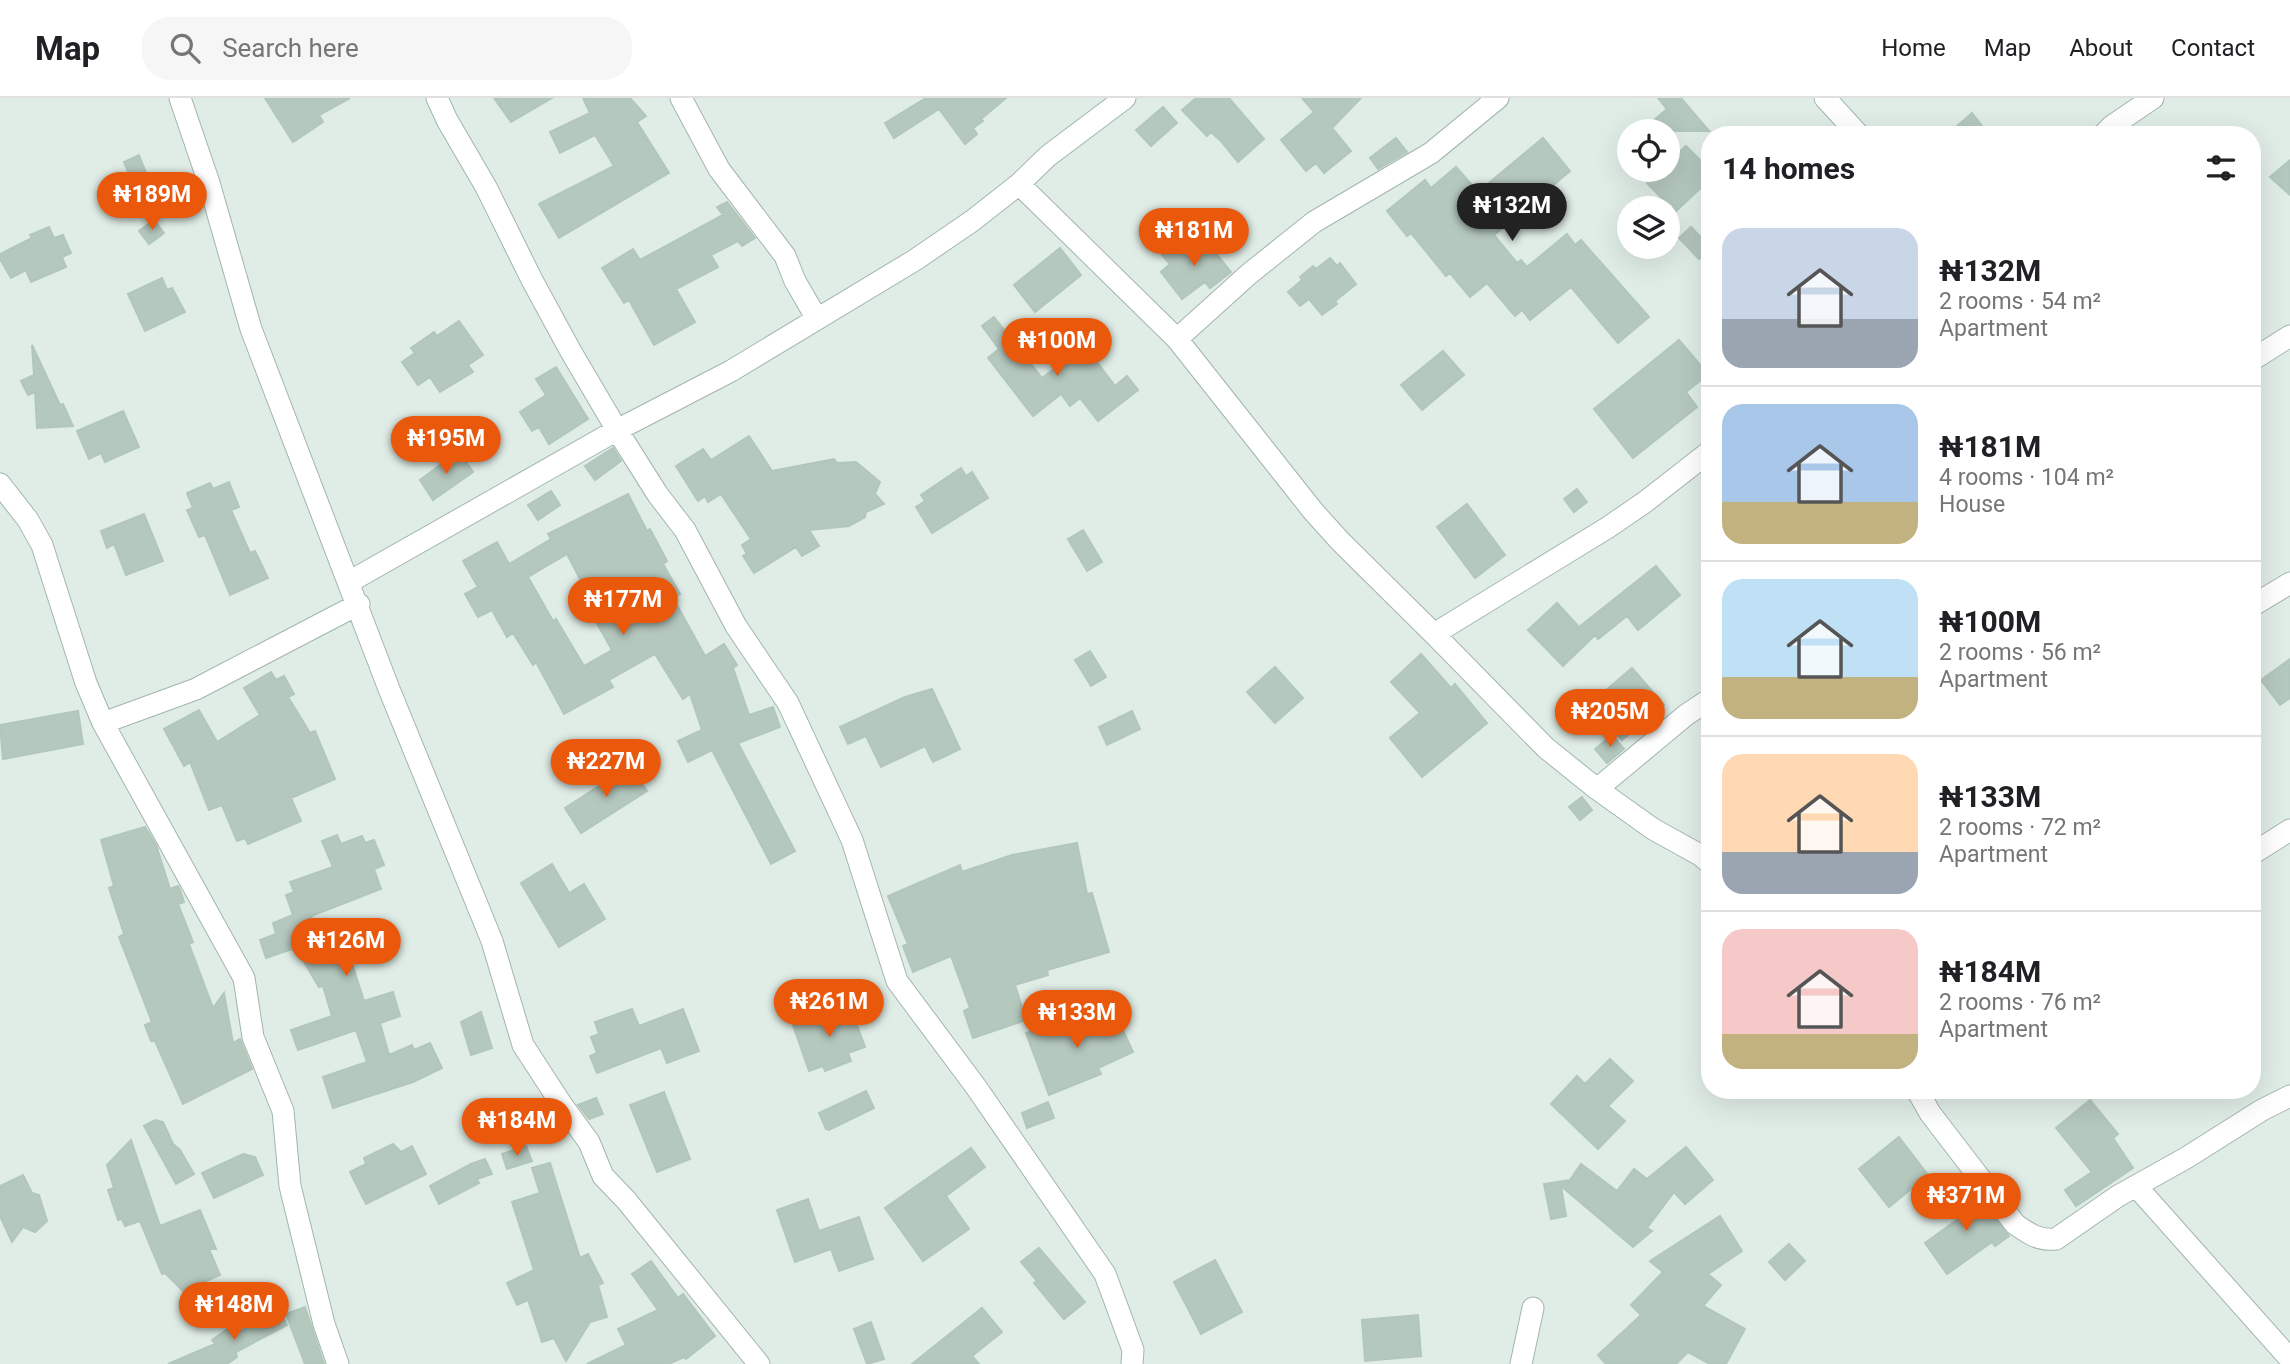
<!DOCTYPE html>
<meta charset="utf-8">
<style>
:root{--surface:#fff;--page:#f6f6f6;--text:#202124;--muted:#757577;--line:#e0e0e0;--accent:#ea580c}
body{margin:0;font-family:Roboto,sans-serif;background:var(--page);color:var(--text);height:100vh;display:flex;flex-direction:column;font-size:26px;white-space:nowrap}
*{box-sizing:border-box;margin:0}
p{font-size:23px;color:var(--muted)}
.icon{flex:none;width:38px;height:38px;fill:none;stroke:currentColor;stroke-width:2;stroke-linecap:round;stroke-linejoin:round}
.map{position:relative;flex:1;overflow:hidden}
.sheet{position:absolute;left:1701px;top:28px;width:560px;height:973px;display:flex;flex-direction:column;background:var(--surface);border-radius:28px;box-shadow:0 7px 28px #0002}
.sheet>*{flex:none}
.buttons{position:absolute;left:1617px;top:21px;display:grid;gap:14px}
.buttons a{display:grid;place-items:center;width:63px;height:63px;border-radius:50%;background:var(--surface);box-shadow:0 7px 28px #0002;font-size:35px}
.price{position:absolute;translate:-50% -60px;padding:0 16px;border-radius:24px;background:var(--accent);color:#fff;font-size:23px;line-height:46px;filter:drop-shadow(0 2px 4px #0008)}
.price::after{content:'';position:absolute;left:50%;top:42px;width:21px;height:16px;margin-left:-10px;background:inherit;clip-path:polygon(0 0,100% 0,50% 100%)}
.price.on{background:#222;color:#fff}
ul{padding:0;list-style:none}
li{display:flex;align-items:center;gap:21px;height:175px;padding:0 21px}
li+li{border-top:2px solid var(--line)}
li span{display:grid;place-items:center;flex:none;width:196px;height:140px;border-radius:21px;color:#555}
li>.icon{margin-inline-start:auto}
span .icon{width:84px;height:84px;fill:#fffc;stroke-width:1}
li b{font-size:30px}
h2{display:flex;justify-content:space-between;align-items:center;height:84px;padding:0 21px;font-size:30px}
header{display:flex;align-items:center;gap:42px;box-sizing:border-box;height:98px;padding:0 35px;background:var(--surface);border-bottom:2px solid var(--line)}
header strong{font-size:33px}
nav{display:flex;gap:38px;margin-inline-start:auto;font-size:24px}
.search{width:490px;height:63px;background:var(--page);display:flex;align-items:center;gap:18px;box-sizing:border-box;padding:0 24px;border-radius:28px;color:var(--muted);font-size:26px}
.map>svg:first-child{display:block}
.building{fill:#b5c8be;stroke:#b2c7bc;stroke-width:2;fill-rule:evenodd}
.lines{fill:none;stroke-linecap:round;stroke-linejoin:round}
.minor-casing{stroke:#a2b5ac;stroke-width:23}
.minor{stroke:#fff;stroke-width:21}
</style>
<header>
<strong>Map</strong>
<div class="search"><svg class="icon" aria-label="search" viewBox="0 0 24 24"><circle cx="10" cy="10" r="6"/><path d="M15 15l6 6"/></svg>Search here</div>
<nav><a>Home</a><a>Map</a><a>About</a><a>Contact</a></nav>
</header>
<div class="map">
<svg width="2290" height="1266" viewBox="0 0 2290 1266">
<rect width="100%" height="100%" fill="#e0ede6"/>
<path class="building" d="M265,0H350L319,17L323,24L293,44Z
M494,0H552L511,24Z
M583,0H630L646,18L637,24L669,75L559,140L539,106L614,68L595,37L560,55L550,34L590,15Z
M926,0H1006L981,21L983,23L973,30L977,36L965,46L939,11L894,40L885,25Z
M1196,0H1229L1264,41L1238,64L1221,43L1211,34L1207,38L1182,12Z
M1302,0H1361L1332,30L1351,53L1324,75L1316,65L1306,73L1281,42L1314,14Z
M1658,0H1681L1709,33H1641L1667,11Z
M1163,9L1177,25L1151,48L1136,32Z
M1972,15L1989,37H1947Z
M1396,40L1407,54L1378,71L1370,60Z
M1543,40L1570,73L1494,137L1517,165L1521,162L1527,169L1567,136L1575,147L1581,142L1649,219L1618,245L1571,189L1530,222L1522,212L1515,218L1487,185L1470,199L1450,175L1446,178L1411,135L1407,138L1387,113L1425,82L1431,90L1456,69L1478,94Z
M1686,48L1710,72V81L1675,114L1647,85L1661,72H1668V65Z
M139,57L148,80L133,86L124,64Z
M2290,62V97L2270,79Z
M727,104L755,140L742,148L738,143L711,157L718,169L676,191L695,224L654,247L629,202L624,205L602,170L633,151L640,162L723,117L717,109Z
M154,122L164,135L149,146L139,133Z
M49,129L54,140L63,137L71,155L62,159L66,169L31,184L26,172L11,180L0,161V156L32,140L30,137Z
M1691,129L1710,149L1699,161L1679,140Z
M1203,139L1231,174L1210,190L1205,184L1182,201L1161,174L1170,166L1162,157L1178,145L1185,154Z
M1060,150L1081,177L1035,214L1014,187Z
M1330,160L1337,168L1340,165L1356,186L1335,203L1337,206L1322,217L1309,201L1300,208L1288,194L1302,182L1300,179L1313,168L1316,171Z
M162,180L167,192L172,190L185,214L145,233L128,196Z
M994,219L1042,280L1076,254L1080,258L1088,252L1115,288L1127,278L1138,292L1098,323L1080,300L1070,308L1061,296L1033,318L988,260L999,251L982,228Z
M459,223L483,257L468,267L473,274L440,294L430,279L418,287L402,264L415,255L411,250L434,234L437,238Z
M1679,242L1708,276L1686,294L1697,309L1633,360L1594,311Z
M32,247L60,307L63,306L73,328L37,330L35,294L28,297L21,283L34,277Z
M1443,253L1464,277L1422,312L1401,287Z
M556,269L588,321L549,346L539,329L532,333L520,314L546,297L536,281Z
M123,313L139,349L105,364L101,355L89,361L77,333Z
M749,338L772,373L834,361L837,365L856,364L880,384L875,396L884,406L866,414L865,419L849,428L809,432L819,448L802,458L796,449L754,475L743,458L747,456L742,447L751,441L721,396L708,404L705,398L698,403L676,368L703,351L711,362Z
M613,350L621,363L595,382L585,368Z
M459,353L473,374L433,402L420,382Z
M961,370L966,378L972,374L988,400L932,435L916,409L925,403L921,397Z
M229,384L239,409L231,412L250,455L255,453L268,480L230,497L205,437L199,439L187,412L193,410L187,395L210,385L213,391Z
M1577,391L1587,404L1574,414L1564,401Z
M551,393L560,407L538,422L528,407Z
M628,396L647,433L650,431L667,463L663,466L680,496L673,500L705,558L724,546L737,567L733,570L749,617L773,609L780,629L738,645L795,753L771,766L712,652L688,664L678,643L702,632L690,596L683,601L655,556L609,582L613,589L564,616L536,564L533,567L513,535L507,539L492,512L478,519L465,496L478,489L463,463L497,444L509,466L551,441L548,436ZM567,456L594,508L589,511L612,552L584,568L556,521L553,523L528,479Z
M1467,406L1505,457L1475,480L1437,429Z
M144,416L163,463L126,477L114,446L107,450L101,433Z
M1083,432L1102,464L1087,473L1068,441Z
M1656,468L1680,497L1638,532L1627,518L1598,541L1595,537L1563,568L1528,532L1557,505L1579,529Z
M1090,553L1106,579L1091,588L1075,562Z
M1421,556L1451,590L1455,586L1487,625L1422,679L1390,640L1420,615L1391,584Z
M2290,561V600L2280,607L2261,582Z
M1275,569L1303,600L1275,625L1247,594Z
M1632,570L1664,607L1622,642L1591,605Z
M271,574L276,582L284,578L294,596L288,599L310,635L315,633L335,681L291,700L301,723L248,746L245,740L237,743L222,707L209,712L190,664L184,668L164,631L199,612L217,644L260,617L244,590Z
M932,591L960,651L933,664L925,648L881,669L866,638L848,646L840,629L905,599Z
M78,613L83,646L3,661L0,627Z
M1132,613L1140,631L1107,647L1099,629Z
M1612,637L1624,651L1607,665L1595,651Z
M630,668L647,693L581,735L565,710Z
M1582,699L1592,712L1580,722L1569,709Z
M145,729L156,747L170,791L178,788L180,792L184,804L178,806L193,844L189,846L213,910L224,895L233,945L240,941L252,971L183,1006L155,943H151L145,927L152,924L119,839L124,836L109,790L114,788L101,742Z
M337,737L341,746L362,738L365,745L374,742L384,767L374,771L381,791L311,818L326,863L349,856L364,903L393,894L400,918L380,925L389,957L412,947L414,952L430,945L442,970L413,984L333,1010L323,979L367,964L356,932L298,952L291,932L332,918L323,888L319,889L304,864L292,851L266,860L260,842L276,836L273,825L293,817L286,797L294,794L290,784L333,769L322,743Z
M1077,745L1087,796L1092,795L1109,854L1047,872L1048,877L1015,887L1026,922L973,940L964,913L970,910L951,858L913,874L903,848L908,846L888,798L960,767L962,774L1012,757Z
M552,766L569,795L584,786L605,821L559,849L521,785Z
M849,906L865,949L848,955L851,963L825,973L823,968L809,973L793,927Z
M632,911L639,928L683,911L699,953L667,965L661,950L597,975L590,958L597,955L591,939L599,936L595,924Z
M481,914L492,950L471,957L461,924Z
M1077,915L1083,930L1115,915L1133,954L1098,970L1101,976L1049,997L1026,935Z
M1610,961L1633,983L1608,1008L1625,1023L1598,1051L1551,1006L1577,978L1585,986Z
M866,993L874,1010L829,1032L826,1031L819,1015Z
M664,994L690,1061L657,1074L630,1007Z
M596,1000L603,1016L589,1021L578,1007Z
M2090,1002L2118,1036L2113,1040L2133,1070L2076,1108L2065,1092L2092,1074L2056,1030Z
M1048,1004L1054,1020L1027,1030L1022,1015Z
M155,1022L163,1024L173,1046L180,1052L194,1076L176,1086L144,1028Z
M1899,1039L1928,1077L1889,1109L1859,1071Z
M131,1042L160,1128L200,1112L216,1151H209L220,1177L183,1193L165,1175L162,1176L140,1123L125,1128L122,1121L118,1122L108,1092L114,1090L107,1067Z
M393,1046L401,1054L412,1048L426,1076L366,1106L350,1074L366,1066L364,1060Z
M526,1048L532,1063L507,1071L502,1056Z
M1686,1049L1713,1082L1685,1106L1674,1094L1647,1130L1652,1133L1633,1149L1561,1088L1566,1118L1551,1121L1544,1086L1570,1082L1581,1066L1617,1093L1634,1071L1647,1081Z
M971,1050L985,1069L946,1098L969,1131L923,1163L885,1110Z
M243,1056L255,1059L263,1077L214,1100L202,1075Z
M485,1061L492,1076L477,1081L479,1085L439,1106L430,1088L471,1066Z
M550,1065L580,1160L588,1156L603,1185L598,1187L607,1219L590,1224L566,1263L554,1240L542,1244L528,1202L517,1207L507,1185L534,1172L512,1104L540,1095L532,1070Z
M23,1077L32,1095L39,1097L47,1123L35,1134L23,1129L12,1144L0,1118V1088Z
M1968,1086L2009,1138L1995,1148L1992,1144L1947,1176L1925,1145L1969,1113L1956,1095Z
M808,1101L819,1133L859,1119L873,1161L839,1173L831,1151L795,1164L777,1112Z
M1720,1118L1742,1153L1708,1176L1721,1187L1703,1208L1745,1231L1726,1266H1710L1688,1254L1676,1266H1606L1598,1257L1641,1217L1631,1207L1663,1174L1650,1163Z
M1789,1146L1805,1163L1785,1182L1769,1164Z
M1039,1150L1085,1204L1064,1221L1034,1185L1037,1183L1021,1164Z
M1215,1162L1242,1214L1201,1236L1174,1184Z
M651,1163L678,1200L683,1196L715,1238L686,1261L684,1259L669,1266H587L626,1247L618,1231L658,1212L632,1176Z
M305,1209L324,1266H305L286,1216Z
M982,1210L1002,1234L972,1258L979,1266H912Z
M280,1213L287,1227L236,1254L237,1259L227,1266H168L215,1246L212,1242L232,1228L237,1235Z
M1418,1217L1421,1258L1365,1263L1362,1222Z
M871,1224L884,1261L867,1266L854,1231Z"/>
<g class="lines">
<g class="minor-casing">
<path id="minor" d="M180,0L209,85L251,231L389,591L492,843L523,947L562,1007L589,1044L603,1078L626,1102L759,1266
M437,0L447,22L486,89L532,182L570,252L617,332L658,397L685,432L736,528L788,605L852,742L897,883L976,989L1105,1176L1133,1252L1132,1266
M681,0L719,71L785,158L795,183L817,221
M1825,0L1859,37
M2103,37L2112,28L2153,0
M1019,86L1177,241L1313,413L1340,443L1434,536L1546,650L1597,691L1653,731L1700,757L1710,765
M1177,241L1249,176L1314,124L1431,55L1498,0
M2252,262L2290,238
M0,386L28,422L42,447L86,585L103,625L244,880L253,939L283,1013L290,1088L324,1226L338,1266
M349,484L617,332L731,273L915,162L972,123L1019,86L1048,58L1125,0
M2252,508L2290,485
M1434,536L1607,430L1645,404L1709,354
M103,625L196,591L359,506
M1597,691L1686,617L1710,601
M2252,756L2290,732
M1917,992L1930,1015L2015,1126C2029,1136 2039,1143 2056,1141L2118,1098L2186,1060L2262,1012L2290,998
M2136,1088L2290,1261
M1521,1266L1533,1210"/>
</g>
<use href="#minor" class="minor"/>
</g>
</svg>
<div class="buttons">
<a><svg class="icon" aria-label="locate" viewBox="0 0 24 24"><circle cx="12" cy="12" r="6"/><path d="M12 2v4M12 18v4M2 12h4M18 12h4"/></svg></a>
<a><svg class="icon" aria-label="layers" viewBox="0 0 24 24"><path d="M12 4l9 5-9 5-9-5zM3 14l9 5 9-5"/></svg></a>
</div>
<b class="price" style="left:152px;top:134px">₦189M</b>
<b class="price on" style="left:1512px;top:145px">₦132M</b>
<b class="price" style="left:1194px;top:170px">₦181M</b>
<b class="price" style="left:1057px;top:280px">₦100M</b>
<b class="price" style="left:446px;top:378px">₦195M</b>
<b class="price" style="left:623px;top:539px">₦177M</b>
<b class="price" style="left:1610px;top:651px">₦205M</b>
<b class="price" style="left:606px;top:701px">₦227M</b>
<b class="price" style="left:346px;top:880px">₦126M</b>
<b class="price" style="left:829px;top:941px">₦261M</b>
<b class="price" style="left:1077px;top:952px">₦133M</b>
<b class="price" style="left:517px;top:1060px">₦184M</b>
<b class="price" style="left:1966px;top:1135px">₦371M</b>
<b class="price" style="left:234px;top:1244px">₦148M</b>
<section class="sheet">
<h2>14 homes<svg class="icon" aria-label="filters" viewBox="0 0 24 24"><path d="M4 7h16M4 17h16"/><circle cx="9" cy="7" r="2"/><circle cx="15" cy="17" r="2"/></svg></h2>
<ul>
<li><span style="background:linear-gradient(#c9d6e8 65%,#9aa5b1 0)"><svg class="icon" aria-label="home" viewBox="0 0 24 24"><path d="M3 11l9-7 9 7M6 9v11h12V9"/></svg></span><div><b>₦132M</b><p>2 rooms · 54 m²</p><p>Apartment</p></div></li>
<li><span style="background:linear-gradient(#a9c7e8 70%,#c2b280 0)"><svg class="icon" aria-label="home" viewBox="0 0 24 24"><path d="M3 11l9-7 9 7M6 9v11h12V9"/></svg></span><div><b>₦181M</b><p>4 rooms · 104 m²</p><p>House</p></div></li>
<li><span style="background:linear-gradient(#bfe0f5 70%,#c2b280 0)"><svg class="icon" aria-label="home" viewBox="0 0 24 24"><path d="M3 11l9-7 9 7M6 9v11h12V9"/></svg></span><div><b>₦100M</b><p>2 rooms · 56 m²</p><p>Apartment</p></div></li>
<li><span style="background:linear-gradient(#ffd9b3 70%,#9aa5b1 0)"><svg class="icon" aria-label="home" viewBox="0 0 24 24"><path d="M3 11l9-7 9 7M6 9v11h12V9"/></svg></span><div><b>₦133M</b><p>2 rooms · 72 m²</p><p>Apartment</p></div></li>
<li><span style="background:linear-gradient(#f6c9c9 75%,#c2b280 0)"><svg class="icon" aria-label="home" viewBox="0 0 24 24"><path d="M3 11l9-7 9 7M6 9v11h12V9"/></svg></span><div><b>₦184M</b><p>2 rooms · 76 m²</p><p>Apartment</p></div></li>
</ul>
</section>
</div>
